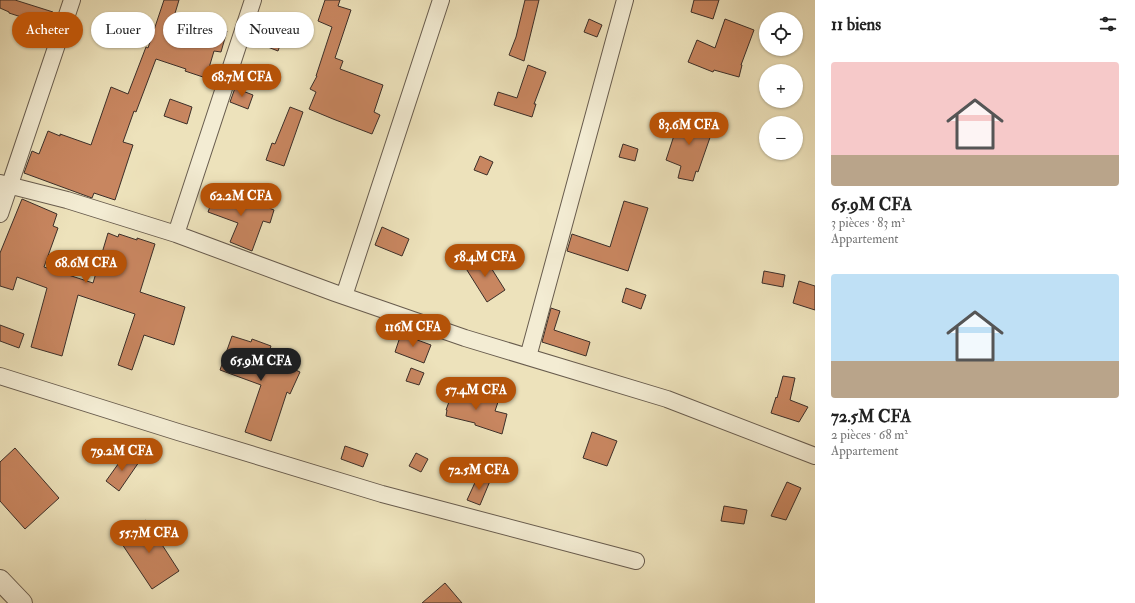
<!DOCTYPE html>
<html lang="fr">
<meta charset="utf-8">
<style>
:root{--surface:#fff;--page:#f2f2f2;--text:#222;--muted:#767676;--accent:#b45309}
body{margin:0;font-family:"IM FELL Double Pica",serif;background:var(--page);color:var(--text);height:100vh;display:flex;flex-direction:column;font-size:15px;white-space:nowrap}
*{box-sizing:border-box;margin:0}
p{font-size:13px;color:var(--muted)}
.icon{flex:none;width:22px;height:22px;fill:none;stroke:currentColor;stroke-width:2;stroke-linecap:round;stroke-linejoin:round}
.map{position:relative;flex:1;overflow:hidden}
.sheet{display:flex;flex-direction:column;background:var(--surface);width:320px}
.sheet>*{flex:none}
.banner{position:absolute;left:12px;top:12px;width:380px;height:36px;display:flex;gap:8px}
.fabs{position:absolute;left:759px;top:12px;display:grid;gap:8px}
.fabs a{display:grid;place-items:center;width:44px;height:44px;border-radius:50%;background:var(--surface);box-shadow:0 1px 3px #0004;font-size:20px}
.price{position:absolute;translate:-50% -34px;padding:0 9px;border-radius:14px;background:var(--accent);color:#fff;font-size:13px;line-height:26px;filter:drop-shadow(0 1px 2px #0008)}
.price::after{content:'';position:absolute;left:50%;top:24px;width:12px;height:9px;margin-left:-6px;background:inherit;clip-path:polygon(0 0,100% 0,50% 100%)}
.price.current{background:#222;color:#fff}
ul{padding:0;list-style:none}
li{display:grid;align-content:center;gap:8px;height:212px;padding:0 16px}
li span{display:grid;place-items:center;height:124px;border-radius:4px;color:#555}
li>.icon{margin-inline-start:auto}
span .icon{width:72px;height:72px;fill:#fffc;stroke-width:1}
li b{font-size:17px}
h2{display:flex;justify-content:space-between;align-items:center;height:48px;padding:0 16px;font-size:17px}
.chip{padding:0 14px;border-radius:18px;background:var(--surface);box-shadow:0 1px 3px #0004;font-size:14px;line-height:36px}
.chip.current{background:var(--accent);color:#fff}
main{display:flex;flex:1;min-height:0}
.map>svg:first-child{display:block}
.building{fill:#c88660;stroke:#3c2f29}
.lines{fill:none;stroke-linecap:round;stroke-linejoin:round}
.minor-casing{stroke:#685c4e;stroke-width:18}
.tertiary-casing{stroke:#685c4e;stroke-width:22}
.minor{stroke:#f3ecd3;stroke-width:16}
.tertiary{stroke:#f3ecd3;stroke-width:20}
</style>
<main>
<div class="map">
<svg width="815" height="603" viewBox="0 0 815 603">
<rect width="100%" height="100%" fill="#ede2bb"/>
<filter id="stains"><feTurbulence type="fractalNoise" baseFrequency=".005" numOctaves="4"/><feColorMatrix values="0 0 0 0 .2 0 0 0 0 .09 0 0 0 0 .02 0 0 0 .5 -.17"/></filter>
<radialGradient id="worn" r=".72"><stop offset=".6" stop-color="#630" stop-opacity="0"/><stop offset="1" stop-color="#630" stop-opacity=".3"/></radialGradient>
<path class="building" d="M0,0H15L53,12L49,26L9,13V12L0,8Z
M164,0H179L173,20L197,29L199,22L227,31L221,52L214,51L206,78L185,71L186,69L156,59L136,112L134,111L123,142L133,145L115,200L94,193L92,198L24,173L32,151L39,154L48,131L60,136V134L91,145L111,87L128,94L146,47L148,48Z
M325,0H340L338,6L351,10L335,58L343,61L340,69L383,85L374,112L380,115L372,134L333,119L309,109L316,92L310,89L317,76H316L332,27L318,21Z
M525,0H539L524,61L509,55L516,37Z
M694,0H719L713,19L691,12Z
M589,19L602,25L597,37L584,32Z
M725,19L754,30L741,65H742L739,77L714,70L713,72L688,62L697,40L715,48Z
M266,27L284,34L278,51L260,44Z
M528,65L546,72L534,104H536L532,117L494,105L498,92L517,98Z
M235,88L253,95L248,109L230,102Z
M170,99L192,107L187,124L164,116Z
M290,107L303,112L284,166L266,160L272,143L275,144Z
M681,114L714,126L698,172L696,171L693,181L678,178L681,166L666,160Z
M623,144L638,149L635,161L619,157Z
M480,156L493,162L487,175L474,170Z
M217,188L274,210L270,223L263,221L252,251L230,242L238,223L208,212Z
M22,199L57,214L53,226L58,228L44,267L93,283L108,233L118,237L119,234L137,240V238L155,244L140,292L185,307L174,345L144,335L132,370L118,365L135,314L78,295L62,356L31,347L47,288L17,277L13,290L0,286V253Z
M624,201L648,208L628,271L567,251L572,234L610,247Z
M382,227L409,239L402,256L375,245Z
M483,255L505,290L487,302L465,267Z
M764,271L785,275L783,287L762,283Z
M799,281L815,286V310L793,303Z
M626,288L646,295L641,309L622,302Z
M551,308L560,311L554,330L590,342L586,356L542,342Z
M0,325L24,334L19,348L0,341Z
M401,334L431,345L424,363L395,352Z
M232,336L251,342L252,339L271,346L267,357L300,372L290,394L287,392L271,441L245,432L261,385L220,370Z
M411,368L424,373L419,385L406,381Z
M783,376L795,378L790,400L808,407L799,422L771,413L776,397L777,398Z
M454,388L498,402L495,411L507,414L502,434L475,425V423L446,416L447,410H446Z
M592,432L617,441L607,466L583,458Z
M345,446L368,454L363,467L341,459Z
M15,448L59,498L25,529L0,501V462Z
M126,453L139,462L119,491L106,481Z
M416,453L428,459L421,472L409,466Z
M478,476L490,481L480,505L467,500Z
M787,482L801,488L786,520L771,516Z
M724,506L747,510L744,524L721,521Z
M146,520L179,571L152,589L118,538Z
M445,583L462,603H422Z"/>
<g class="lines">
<g class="minor-casing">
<path id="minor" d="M0,183L67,200L176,234L335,293L465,338L667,399L815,456
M0,214L72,0
M176,234L253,0
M344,296L441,0
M528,357L625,0
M0,376L178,432L382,494L636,561"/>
</g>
<g class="tertiary-casing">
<path id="tertiary" d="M0,580L22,603"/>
</g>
<use href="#minor" class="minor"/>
<use href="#tertiary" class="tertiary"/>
</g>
<rect width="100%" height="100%" filter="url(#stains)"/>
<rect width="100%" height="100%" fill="url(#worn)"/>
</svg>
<div class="fabs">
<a><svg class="icon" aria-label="locate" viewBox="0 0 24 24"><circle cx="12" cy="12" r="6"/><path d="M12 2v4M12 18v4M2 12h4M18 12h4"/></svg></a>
<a>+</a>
<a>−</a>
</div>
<b class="price" style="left:242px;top:98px">68.7M CFA</b>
<b class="price" style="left:689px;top:146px">83.6M CFA</b>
<b class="price" style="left:241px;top:217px">62.2M CFA</b>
<b class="price" style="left:485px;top:278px">58.4M CFA</b>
<b class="price" style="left:86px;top:284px">68.6M CFA</b>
<b class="price" style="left:413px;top:348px">116M CFA</b>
<b class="price current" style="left:261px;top:382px">65.9M CFA</b>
<b class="price" style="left:476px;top:411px">57.4M CFA</b>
<b class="price" style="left:122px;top:472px">79.2M CFA</b>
<b class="price" style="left:479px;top:491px">72.5M CFA</b>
<b class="price" style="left:149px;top:554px">55.7M CFA</b>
<div class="banner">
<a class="chip current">Acheter</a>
<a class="chip">Louer</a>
<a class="chip">Filtres</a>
<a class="chip">Nouveau</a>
</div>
</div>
<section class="sheet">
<h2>11 biens<svg class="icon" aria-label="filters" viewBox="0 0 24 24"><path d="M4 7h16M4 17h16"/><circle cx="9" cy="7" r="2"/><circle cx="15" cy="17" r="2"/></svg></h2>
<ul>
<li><span style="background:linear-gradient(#f6c9c9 75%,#b9a48a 0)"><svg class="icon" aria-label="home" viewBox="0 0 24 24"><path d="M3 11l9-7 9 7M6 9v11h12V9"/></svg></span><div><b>65.9M CFA</b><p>3 pièces · 83 m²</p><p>Appartement</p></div></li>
<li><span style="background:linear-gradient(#bfe0f5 70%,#b9a48a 0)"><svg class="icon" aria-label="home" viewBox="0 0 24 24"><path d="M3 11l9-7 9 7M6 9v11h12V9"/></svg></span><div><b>72.5M CFA</b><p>2 pièces · 68 m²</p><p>Appartement</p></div></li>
</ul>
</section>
</main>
